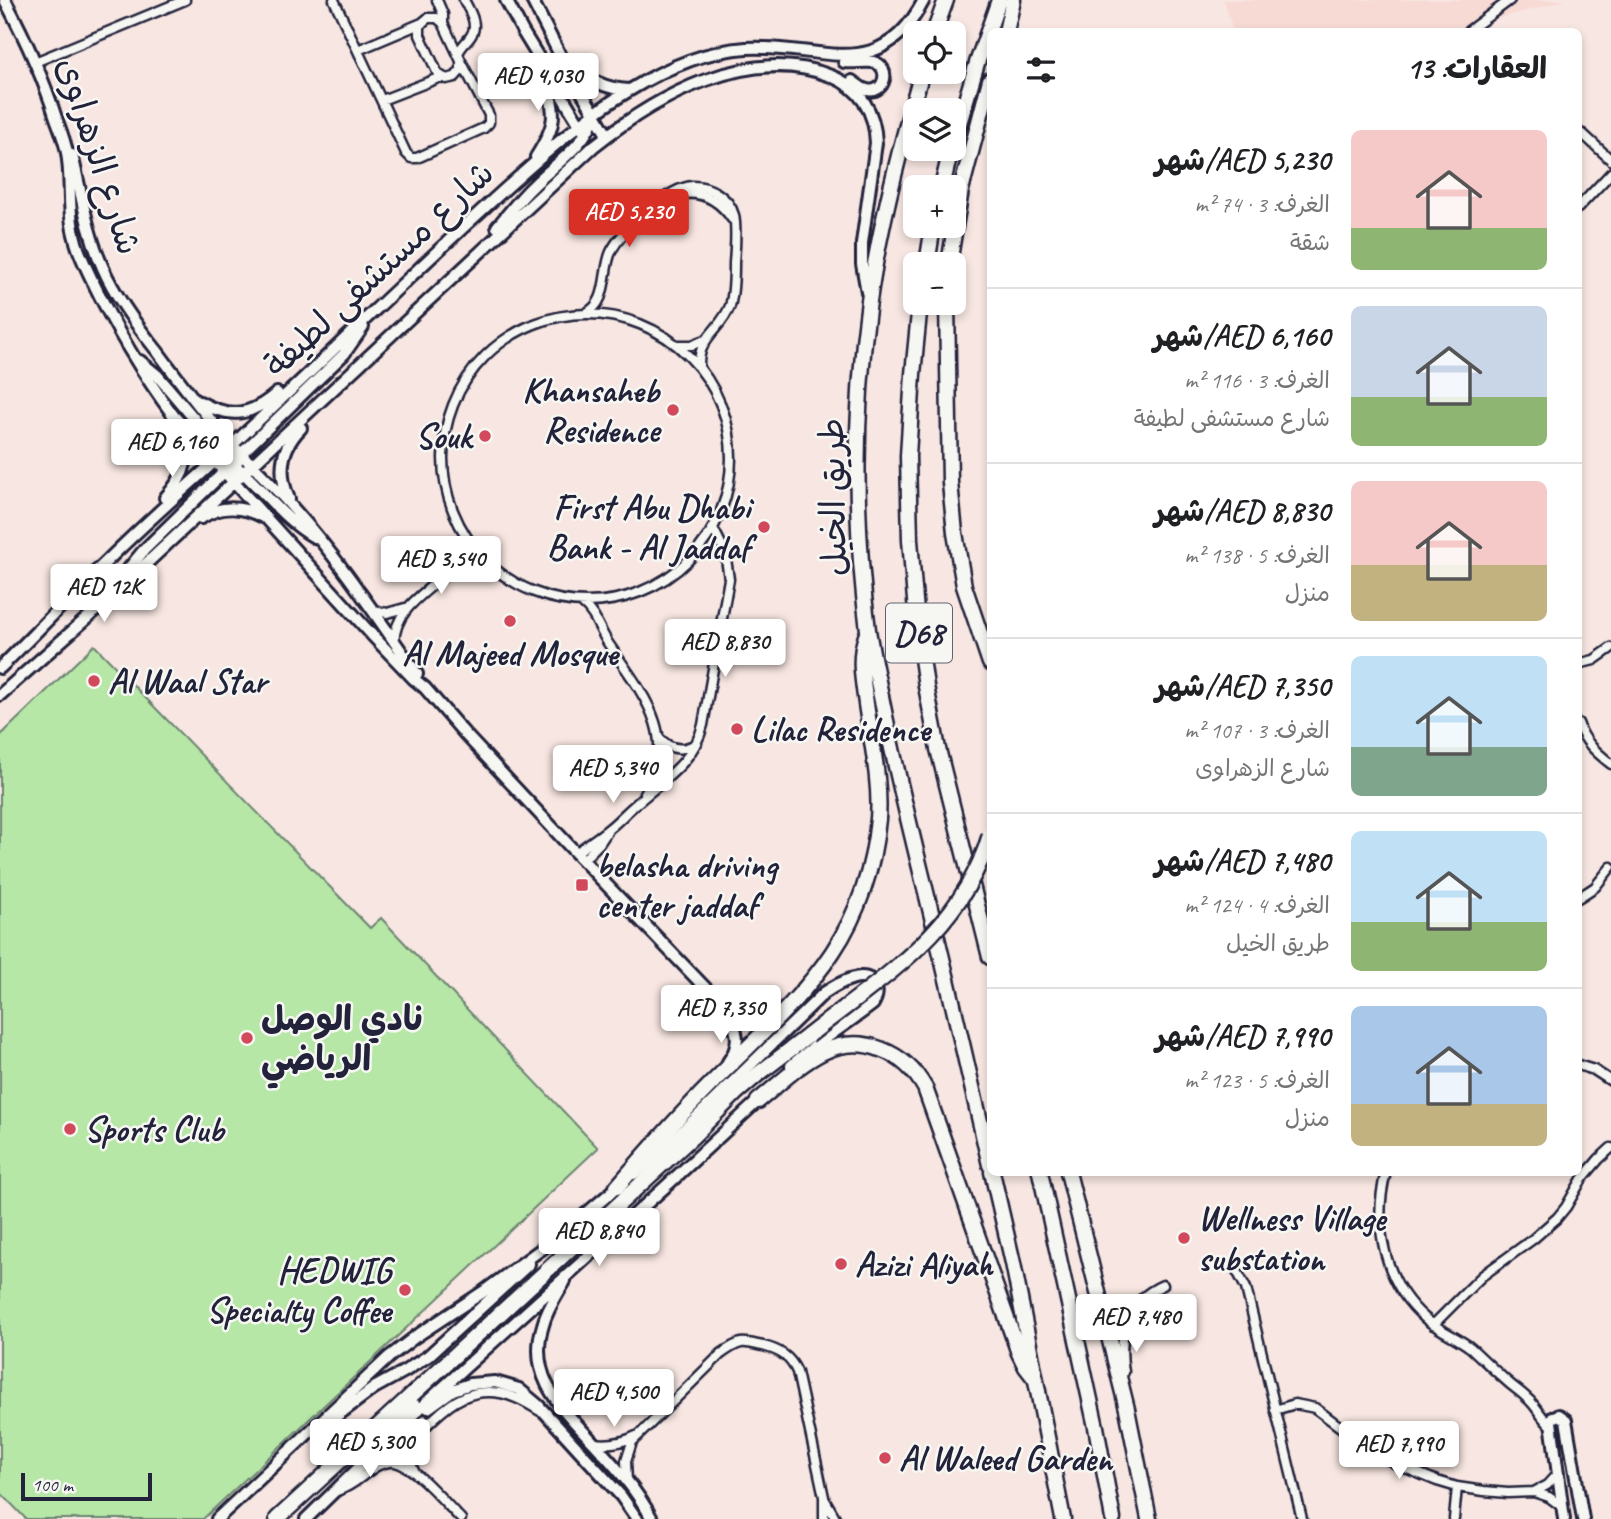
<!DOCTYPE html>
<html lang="ar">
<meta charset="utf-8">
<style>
:root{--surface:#fff;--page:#f2f2f2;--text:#202124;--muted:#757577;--line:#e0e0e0;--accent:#d93025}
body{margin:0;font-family:Caveat,"Playpen Sans Arabic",sans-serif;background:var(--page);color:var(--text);direction:rtl;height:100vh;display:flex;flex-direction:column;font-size:26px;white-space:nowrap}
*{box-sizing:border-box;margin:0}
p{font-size:23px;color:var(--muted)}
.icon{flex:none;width:38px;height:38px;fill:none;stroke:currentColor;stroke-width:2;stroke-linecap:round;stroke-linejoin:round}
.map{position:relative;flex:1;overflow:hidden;direction:ltr}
.details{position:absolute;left:987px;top:28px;width:595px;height:1148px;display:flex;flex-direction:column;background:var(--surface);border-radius:10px;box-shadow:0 4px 10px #0003;direction:rtl}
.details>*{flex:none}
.fabs{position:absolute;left:903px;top:21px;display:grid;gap:14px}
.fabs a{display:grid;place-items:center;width:63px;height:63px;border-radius:10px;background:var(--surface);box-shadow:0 4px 10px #0003;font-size:35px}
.scale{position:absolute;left:21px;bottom:18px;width:131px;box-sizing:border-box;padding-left:7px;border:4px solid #22223b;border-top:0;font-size:19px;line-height:24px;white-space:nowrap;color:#22223b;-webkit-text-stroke:5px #f6f6f2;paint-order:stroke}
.price{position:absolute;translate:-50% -60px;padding:0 16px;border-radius:7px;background:#fff;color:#222;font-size:23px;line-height:46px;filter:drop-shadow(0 2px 4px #0008)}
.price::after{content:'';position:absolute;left:50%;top:42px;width:21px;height:16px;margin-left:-10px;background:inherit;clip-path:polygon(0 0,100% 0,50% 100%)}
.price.current{background:var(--accent);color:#fff}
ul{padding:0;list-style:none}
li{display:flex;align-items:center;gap:21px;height:175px;padding:0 35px}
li+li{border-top:2px solid var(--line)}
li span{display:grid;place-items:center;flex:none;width:196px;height:140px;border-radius:10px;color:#555}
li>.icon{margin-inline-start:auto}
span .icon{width:84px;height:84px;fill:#fffc;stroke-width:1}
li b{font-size:30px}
h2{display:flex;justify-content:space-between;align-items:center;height:84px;padding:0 35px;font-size:30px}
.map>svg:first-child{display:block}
.built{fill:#f8dad5}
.green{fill:#b6e7a7;stroke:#6c8471;stroke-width:2}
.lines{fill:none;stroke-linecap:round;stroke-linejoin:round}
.street-casing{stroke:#22223b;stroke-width:13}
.secondary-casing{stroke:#22223b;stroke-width:16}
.highway-casing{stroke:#22223b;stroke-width:19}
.street{stroke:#f6f6f2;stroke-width:8}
.secondary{stroke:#f6f6f2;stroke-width:10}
.highway{stroke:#f6f6f2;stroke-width:14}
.highway-bridge-casing{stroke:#22223b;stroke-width:19;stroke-linecap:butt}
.highway-bridge{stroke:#f6f6f2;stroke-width:14}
.poi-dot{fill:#d1495b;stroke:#f6f6f2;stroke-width:2.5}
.labels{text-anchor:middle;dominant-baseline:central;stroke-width:5;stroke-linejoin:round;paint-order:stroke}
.shield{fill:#f6f6f2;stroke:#626272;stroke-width:2}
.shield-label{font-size:33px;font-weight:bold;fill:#22223b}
.street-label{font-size:35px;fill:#22223b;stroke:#f6f6f2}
.poi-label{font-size:35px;font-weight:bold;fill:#22223b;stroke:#f6f6f2;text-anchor:start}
</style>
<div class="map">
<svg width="1611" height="1519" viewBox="0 0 1611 1519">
<rect width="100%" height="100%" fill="#f7e6e1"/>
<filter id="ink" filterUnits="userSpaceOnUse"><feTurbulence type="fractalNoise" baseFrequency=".0143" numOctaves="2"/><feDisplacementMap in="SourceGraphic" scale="14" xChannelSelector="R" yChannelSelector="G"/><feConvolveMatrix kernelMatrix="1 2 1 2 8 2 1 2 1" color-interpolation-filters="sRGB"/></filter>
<g filter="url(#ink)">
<path class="built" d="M1224,0H1566L1449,32L1233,31Z"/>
<path class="green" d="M94,645L370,928L381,918L598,1148L203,1519H26L0,1492V736Z"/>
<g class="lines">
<g class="street-casing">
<path id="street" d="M334,0L406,153L411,158H417L484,128L489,123V115L461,61
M437,0L443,14V23
M428,18H437L443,23L461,61V70L455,77L446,79L438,74L420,35V27L422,23Z
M1467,32L1510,0
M358,50L422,23
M458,54C461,45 468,42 472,34C478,23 469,10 464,0
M35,62L185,0
M382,100L441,77
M1578,132L1583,134L1611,160
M671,197C697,188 717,197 732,219
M1578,208L1611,173
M586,313C609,302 602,272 611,252C621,230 669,187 693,186C710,186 729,197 734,215C737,230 735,248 734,263C734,277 734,292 730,306C721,330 698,337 699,366
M443 458a144 144 0 1 1 288 0a144 144 0 1 1-288 0Z
M678,345H692L705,340
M456,563L470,559L484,560
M582,603C595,613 599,629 608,643C639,689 682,736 645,793
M374,610L387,613L405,608
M394,642C396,592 461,584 465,537
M1578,664L1594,660L1611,648
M1578,723C1584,742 1596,752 1611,764
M659,738C670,750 683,752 697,743
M576,853C586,845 597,838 607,830C618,822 626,812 636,804C663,780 694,762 703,725L729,579L725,552L713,528
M583,860L599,844L607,832
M1578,898L1595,887L1611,867
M1578,1065L1594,1070L1611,1081
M1386,1172C1372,1225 1384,1283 1426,1319C1440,1331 1457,1337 1471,1348C1484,1360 1497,1373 1510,1384C1516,1389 1522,1393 1527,1398C1537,1406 1541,1418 1551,1426
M1237,1271L1246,1288L1302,1519
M1433,1325L1482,1276L1533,1239L1557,1218L1566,1207L1582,1179L1599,1159L1611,1148
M1124,1372C1118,1335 1126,1301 1163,1285
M1275,1410L1295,1404L1315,1408L1371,1450L1398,1465L1437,1481L1457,1487L1484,1491L1508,1493L1534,1492L1549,1497L1561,1506
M594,1443C609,1445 622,1443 636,1436
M415,1473C411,1465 408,1456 411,1447C416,1432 448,1404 462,1398C470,1394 480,1392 489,1392C508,1392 524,1401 540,1411
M627,1482L626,1461L632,1442L721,1354C727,1350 733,1345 741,1343C748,1342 756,1345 763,1346C779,1350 790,1356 797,1372L824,1497V1519
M337,1491C356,1485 363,1473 379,1465C384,1463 389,1461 395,1462C415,1466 446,1504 461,1519
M1534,1492L1547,1485L1557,1474
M825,1500L836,1519
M1454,1519L1457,1487"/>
</g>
<g class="secondary-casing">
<path id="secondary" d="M5,0C25,38 43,77 56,118C60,129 65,141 67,153C72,181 67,211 75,238C78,252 85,265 91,278C114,326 141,372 173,415L372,635L414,679L425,688L465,734L576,853L717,1000C740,1019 747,1029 777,1014
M506,0L523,32L583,130
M532,0L560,55L607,135
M844,62C853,63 864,61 873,62C892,66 885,95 867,90C861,89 857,84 852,81
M569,64C587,79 605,89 629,90
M72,155C82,195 86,230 103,268C116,298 137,326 158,352C178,379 198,406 220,431C243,458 270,481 293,508C339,559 377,617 417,674
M536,157C557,124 557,114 544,77
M497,227C509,213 520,198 534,185C556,163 586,145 595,114
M140,361L157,375L219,448L230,456
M200,402C230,419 251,416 277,393
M238,468C264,491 284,520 314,537
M233,481L235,465L242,453L344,354L363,327
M165,498C186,475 192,456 179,427
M289,499C278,473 280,449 301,428
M201,518C222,504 243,506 265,518
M116,584L144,550L220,476L228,462L232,445
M0,668C37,632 72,594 109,559C143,525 179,494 214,462C268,412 321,362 374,311C423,265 472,218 522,174C556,144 591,113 630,90C664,69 705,51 746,48C820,43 879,87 924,0
M0,695L103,604L594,146C657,96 749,44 831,76C861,88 875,112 876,143L862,243V264L867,292
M725,1010C738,1028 742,1044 728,1062
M634,1174L663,1150L824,993C836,985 868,965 876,987C878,994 876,999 873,1004C846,1025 816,1043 791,1066
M565,1281C557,1295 547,1309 543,1325C527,1377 561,1407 593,1442C615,1466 637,1490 652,1519
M428,1408L453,1390L470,1384L495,1382L519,1389L538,1405L621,1496L637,1519
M326,1424L374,1388L405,1371L428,1356L529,1264
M373,1439L415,1405
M217,1519L389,1357L415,1337L483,1292L562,1234L621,1184
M306,1519L418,1410L664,1188L761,1098
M1564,1519L1551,1422L1553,1417L1559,1415L1566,1420L1583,1519"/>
</g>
<g class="highway-casing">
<path id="highway" d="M1006,32L1013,0
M934,33L946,0
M922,72C900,147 880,223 869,301C854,409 854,522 868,630C871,650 876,671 880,691C892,753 907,815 922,876C946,972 968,1069 990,1165
M954,140L977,63L999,0
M942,187L951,149
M927,264L933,226
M949,264L961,190L990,80
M920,303L913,374L908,456L910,540L917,624L926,686L938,749L990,957
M947,303L950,483L955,533L964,586L990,663
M758,1101C779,1084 799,1064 823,1052C862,1033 905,1052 925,1088L1019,1353L1026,1367L1036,1380
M992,1172L1013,1263L1063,1519
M1040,1172L1096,1427L1113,1519
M1068,1172L1127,1409L1149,1519
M617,1187C647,1152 678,1117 710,1085C794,1000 866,948 878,819C881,782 871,740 866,704C863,680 858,659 866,636
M277,1519L693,1136L736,1093L757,1075L808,1036"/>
</g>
<use href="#street" class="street"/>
<use href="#secondary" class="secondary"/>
<use href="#highway" class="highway"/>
<g class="highway-bridge-casing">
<path id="highway-bridge" d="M808,1036C882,977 961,932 990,835"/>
</g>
<use href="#highway-bridge" class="highway-bridge"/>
</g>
</g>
<g class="poi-dot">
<circle cx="673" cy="410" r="7"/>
<circle cx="485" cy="436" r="7"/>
<circle cx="764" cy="527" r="7"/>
<circle cx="510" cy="621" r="7"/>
<circle cx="94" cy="681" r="7"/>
<circle cx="737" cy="729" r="7"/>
<rect x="575" y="878" width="14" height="14" rx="3.5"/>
<circle cx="247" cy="1038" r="7"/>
<circle cx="70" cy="1129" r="7"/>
<circle cx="1184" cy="1238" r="7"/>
<circle cx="841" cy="1264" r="7"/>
<circle cx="405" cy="1290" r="7"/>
<circle cx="885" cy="1458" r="7"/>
</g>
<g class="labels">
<rect class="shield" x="886" y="603.5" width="66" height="59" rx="5"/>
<g class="shield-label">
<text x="919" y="633">D68</text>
</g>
<g class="street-label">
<text transform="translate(99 156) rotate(72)">شارع الزهراوى</text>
<text transform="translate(379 269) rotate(-43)">شارع مستشفى لطيفة</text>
<text transform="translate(833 497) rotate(-91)">طريق الخيل</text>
</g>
<g class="poi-label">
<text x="659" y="390" text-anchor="end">Khansaheb<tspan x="659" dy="40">Residence</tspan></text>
<text x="471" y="436" text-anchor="end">Souk</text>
<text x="750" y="507" text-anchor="end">First Abu Dhabi<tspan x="750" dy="40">Bank - Al Jaddaf</tspan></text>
<text x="510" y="653" text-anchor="middle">Al Majeed Mosque</text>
<text x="108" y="681">Al Waal Star</text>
<text x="751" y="729">Lilac Residence</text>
<text x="596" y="865">belasha driving<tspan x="596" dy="40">center jaddaf</tspan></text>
<text x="261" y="1018">نادي الوصل<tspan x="261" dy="40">الرياضي</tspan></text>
<text x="84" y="1129">Sports Club</text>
<text x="1198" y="1218">Wellness Village<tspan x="1198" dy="40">substation</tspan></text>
<text x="855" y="1264">Azizi Aliyah</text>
<text x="391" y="1270" text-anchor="end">HEDWIG<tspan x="391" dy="40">Specialty Coffee</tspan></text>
<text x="899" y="1458">Al Waleed Garden</text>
</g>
</g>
</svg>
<div class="fabs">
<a><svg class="icon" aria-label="locate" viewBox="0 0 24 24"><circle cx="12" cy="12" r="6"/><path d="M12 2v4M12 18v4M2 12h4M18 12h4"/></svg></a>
<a><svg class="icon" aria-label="layers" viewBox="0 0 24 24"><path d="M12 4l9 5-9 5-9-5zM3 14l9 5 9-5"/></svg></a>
<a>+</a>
<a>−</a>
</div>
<div class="scale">100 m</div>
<b class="price" style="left:538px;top:113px">AED 4,030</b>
<b class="price current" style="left:629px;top:249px">AED 5,230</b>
<b class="price" style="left:172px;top:479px">AED 6,160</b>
<b class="price" style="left:441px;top:596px">AED 3,540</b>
<b class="price" style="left:104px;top:624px">AED 12K</b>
<b class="price" style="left:725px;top:679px">AED 8,830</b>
<b class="price" style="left:613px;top:805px">AED 5,340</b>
<b class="price" style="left:721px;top:1045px">AED 7,350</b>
<b class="price" style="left:599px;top:1268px">AED 8,840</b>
<b class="price" style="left:1136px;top:1354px">AED 7,480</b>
<b class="price" style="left:614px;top:1429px">AED 4,500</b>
<b class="price" style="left:370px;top:1479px">AED 5,300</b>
<b class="price" style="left:1399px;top:1481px">AED 7,990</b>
<section class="details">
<h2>العقارات: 13<svg class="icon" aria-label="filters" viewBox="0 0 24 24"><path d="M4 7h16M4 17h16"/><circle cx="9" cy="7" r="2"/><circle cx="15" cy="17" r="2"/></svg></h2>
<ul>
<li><span style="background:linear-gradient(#f6c9c9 70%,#8fb573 0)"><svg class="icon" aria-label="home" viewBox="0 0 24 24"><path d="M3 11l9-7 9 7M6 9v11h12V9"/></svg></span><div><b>AED 5,230/شهر</b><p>الغرف: 3 · 74 m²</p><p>شقة</p></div></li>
<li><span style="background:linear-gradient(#c9d6e8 65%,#8fb573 0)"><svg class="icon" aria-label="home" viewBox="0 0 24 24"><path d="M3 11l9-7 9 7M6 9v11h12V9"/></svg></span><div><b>AED 6,160/شهر</b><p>الغرف: 3 · 116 m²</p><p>شارع مستشفى لطيفة</p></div></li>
<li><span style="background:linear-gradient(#f6c9c9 60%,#c2b280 0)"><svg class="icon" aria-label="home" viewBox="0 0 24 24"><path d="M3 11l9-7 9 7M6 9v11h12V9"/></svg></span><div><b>AED 8,830/شهر</b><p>الغرف: 5 · 138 m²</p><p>منزل</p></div></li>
<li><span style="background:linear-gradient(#bfe0f5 65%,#7fa58c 0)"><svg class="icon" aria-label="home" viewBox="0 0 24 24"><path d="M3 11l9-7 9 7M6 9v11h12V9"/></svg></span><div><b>AED 7,350/شهر</b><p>الغرف: 3 · 107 m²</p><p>شارع الزهراوى</p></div></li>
<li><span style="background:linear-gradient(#bfe0f5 65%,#8fb573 0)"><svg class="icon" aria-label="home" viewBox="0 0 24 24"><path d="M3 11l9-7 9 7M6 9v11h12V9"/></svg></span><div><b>AED 7,480/شهر</b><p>الغرف: 4 · 124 m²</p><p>طريق الخيل</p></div></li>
<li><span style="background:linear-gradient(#a9c7e8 70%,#c2b280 0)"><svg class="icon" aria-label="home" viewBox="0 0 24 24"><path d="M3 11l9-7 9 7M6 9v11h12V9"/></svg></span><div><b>AED 7,990/شهر</b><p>الغرف: 5 · 123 m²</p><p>منزل</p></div></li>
</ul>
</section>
</div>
